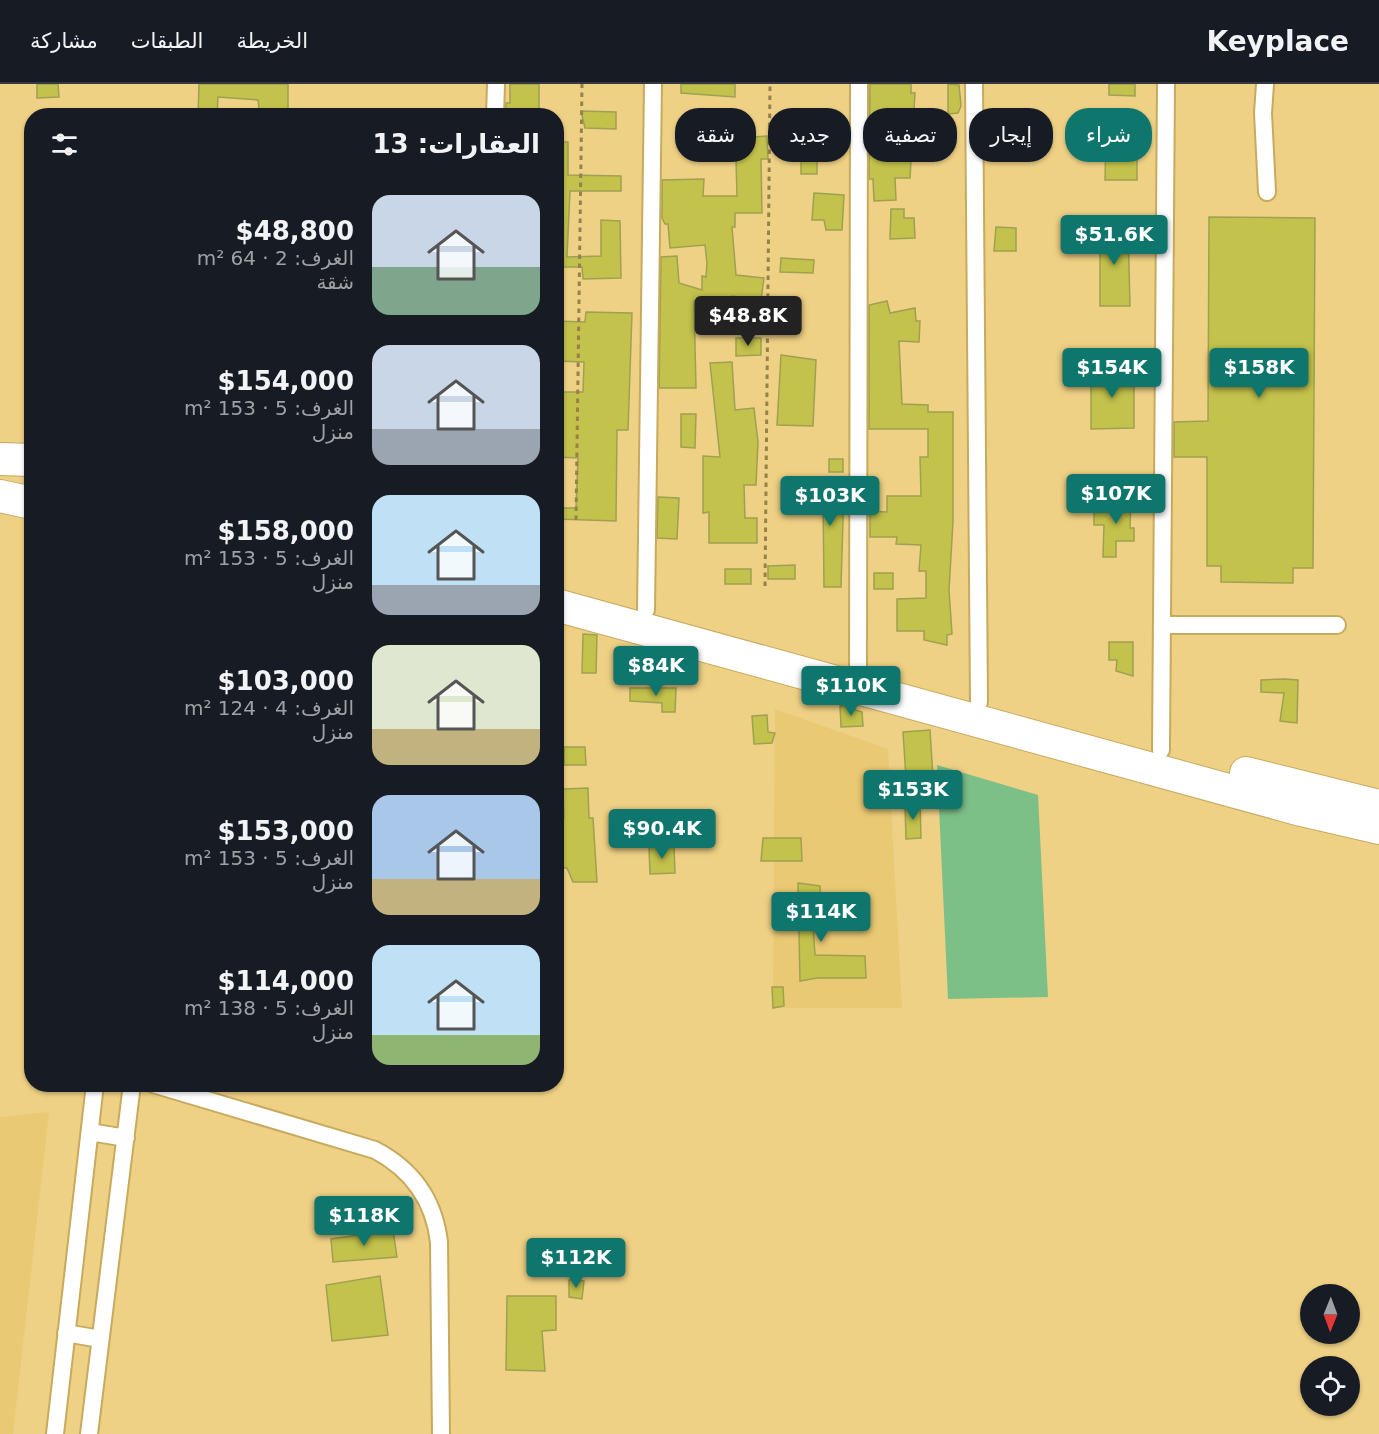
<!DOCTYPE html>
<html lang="ar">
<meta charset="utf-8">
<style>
:root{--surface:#171b24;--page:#20242c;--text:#f1f3f6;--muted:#9ea1a6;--line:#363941;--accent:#0f766e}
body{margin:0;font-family:"DejaVu Sans","Noto Sans Arabic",sans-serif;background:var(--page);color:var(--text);direction:rtl;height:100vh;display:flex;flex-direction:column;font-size:22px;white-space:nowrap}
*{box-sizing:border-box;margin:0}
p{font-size:20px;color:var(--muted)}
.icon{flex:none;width:33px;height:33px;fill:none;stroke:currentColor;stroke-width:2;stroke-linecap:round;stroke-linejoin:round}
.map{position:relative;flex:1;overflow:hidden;direction:ltr}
.details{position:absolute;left:24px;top:24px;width:540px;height:984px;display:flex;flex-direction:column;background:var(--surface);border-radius:24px;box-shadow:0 2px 4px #0004;direction:rtl}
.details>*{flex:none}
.top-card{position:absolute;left:582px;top:24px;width:570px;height:54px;direction:rtl;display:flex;gap:12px}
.needle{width:39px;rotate:181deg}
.controls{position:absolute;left:1300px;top:1200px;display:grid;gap:12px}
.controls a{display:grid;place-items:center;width:60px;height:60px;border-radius:50%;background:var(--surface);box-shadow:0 2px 4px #0004;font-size:30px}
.price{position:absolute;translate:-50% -51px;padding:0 14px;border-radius:6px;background:var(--accent);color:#fff;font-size:20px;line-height:39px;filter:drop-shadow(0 2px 3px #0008)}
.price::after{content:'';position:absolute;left:50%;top:36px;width:18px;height:14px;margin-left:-9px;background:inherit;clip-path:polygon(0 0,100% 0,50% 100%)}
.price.selected{background:#222;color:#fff}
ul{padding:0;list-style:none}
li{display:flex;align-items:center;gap:18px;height:150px;padding:0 24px}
li span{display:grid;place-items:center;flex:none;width:168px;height:120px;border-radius:18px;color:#555}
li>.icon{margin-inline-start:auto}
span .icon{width:72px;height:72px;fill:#fffc;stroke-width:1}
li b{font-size:26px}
h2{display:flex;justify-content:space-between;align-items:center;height:72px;padding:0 24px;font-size:26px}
.chip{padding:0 21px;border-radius:24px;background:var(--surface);box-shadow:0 2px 4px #0004;font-size:21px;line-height:54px}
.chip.selected{background:var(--accent);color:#fff}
header{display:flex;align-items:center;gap:36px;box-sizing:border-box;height:84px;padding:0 30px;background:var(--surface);border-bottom:2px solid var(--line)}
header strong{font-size:28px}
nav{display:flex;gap:33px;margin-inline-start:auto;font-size:21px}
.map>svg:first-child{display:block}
.built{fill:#eac974}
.green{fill:#7cc088}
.building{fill:#c3c24c;stroke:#a0a052;stroke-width:1.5}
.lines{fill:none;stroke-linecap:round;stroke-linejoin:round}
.street-casing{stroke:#c7aa5e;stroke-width:20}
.highway-casing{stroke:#c7aa5e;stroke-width:34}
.path{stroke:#96814b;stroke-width:3;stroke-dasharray:4.5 4.5;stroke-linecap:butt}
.street{stroke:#fff;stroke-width:16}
.highway{stroke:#fff;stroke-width:32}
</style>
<header>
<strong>Keyplace</strong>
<nav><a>الخريطة</a><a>الطبقات</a><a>مشاركة</a></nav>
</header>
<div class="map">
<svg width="1379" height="1350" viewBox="0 0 1379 1350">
<rect width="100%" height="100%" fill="#efd185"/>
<path class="built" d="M775,625L888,665L902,924H773Z
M49,1028L13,1350H0V1033Z"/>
<path class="green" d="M937,681L1038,711L1048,913L948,915Z"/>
<path class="building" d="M37,0H58L59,13L37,14Z
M199,0H288V32H260L258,16L218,13L217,32H198Z
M510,0H539V32H506V19H510Z
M681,0H735V13L681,9Z
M870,0H911V9H915L910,94H895L896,116L874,117L873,95H869Z
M948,0L959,1L961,22L958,29L948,30Z
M1109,0H1135V12L1109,11Z
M581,27L616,28V45L585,44Z
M724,37H736L737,54L767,52L768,75H761L762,129H735V143H732L736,191L764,194L761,216L732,212L729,216L694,217L696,304H659L661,173L677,172L679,199L702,206V192L706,193L707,179L705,161L670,164L668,140H665L662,134V96L704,95L703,112H737L736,76H733L732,61L711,60L712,47H724Z
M692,51H705L704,73H691Z
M1106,53H1137V96H1105Z
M556,58H568V91L621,92V107H570L567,173L601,172V136L620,137L621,194L583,195L582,183H556Z
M801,69H817V90H801Z
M814,109L844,111L842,146H826L824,136H812Z
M891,125H904V134H914L915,154L890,155Z
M1209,133L1315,134L1313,484H1293V499L1221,498V482H1207V373H1174V338L1208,337Z
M1100,141L1128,142L1130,222H1100Z
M996,143L1016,144V167H994Z
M781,174L814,176L813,189L780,188Z
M887,217L890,229L915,224L916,237H920L919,258L899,257L902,320L928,321V328H953V438L949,506L952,550L947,551V561L924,556V547H897V515L926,514V487H919L921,461L896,460L897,453H870V427L887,428V412H921L920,373H928V345H869V221Z
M586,228L632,229L628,346H617L616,437L556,435V424H576L578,374L556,373V308H583L584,278L556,277V237L585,238Z
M736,254H761V271L736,272Z
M781,271L816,276L813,342L777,341Z
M732,278L735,326L754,324L758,358L756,401H744L745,434H757V459H709V428L703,429V372L720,373L710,279Z
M1091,286H1134V344L1091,345Z
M681,330H696L695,364L681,363Z
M829,375H843V388H829Z
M806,395L839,396V415L843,414V436L841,503H824L823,414H806Z
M1118,410H1131L1130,444H1134V457H1116V473H1103L1104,441H1094V427L1118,428Z
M658,413L679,414L677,455L657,454Z
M795,481V495H768V482Z
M725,485H751V500H725Z
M874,489H893V505H874Z
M583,550L597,551L596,589H582Z
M1109,558H1133V592L1116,587L1117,576H1109Z
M1284,595L1298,596L1297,639L1280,637L1284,609L1261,608V596Z
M630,604H676L675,628H662V619L630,617Z
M840,621L862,628L863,642L841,643Z
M767,631L768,648L775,649L772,659L754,660L752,632Z
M930,646L933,693L906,694L903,648Z
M564,663H585L586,681H564Z
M588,704L589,734H593L597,798H573L567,784L558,783L561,734H564L563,705Z
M920,719L921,754L906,755L905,720Z
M763,754H801L802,777H761Z
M674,762L675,789L650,790L649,763Z
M798,799L820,802L821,840L813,841L815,871L865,872L866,894H817L800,897Z
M772,903H783L784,922L773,924Z
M393,1146L397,1173L333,1178L331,1155Z
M380,1192L388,1251L332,1257L326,1201Z
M569,1196L584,1197L582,1215L569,1213Z
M507,1212H556V1246L542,1247L545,1287L506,1286Z"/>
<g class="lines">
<g class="street-casing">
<path id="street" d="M974,0L979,618
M1265,0L1263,29L1267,108
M495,32L496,0
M646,526L653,0
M1163,541H1337
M858,586L859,0
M1161,666L1166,0
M153,1000L375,1066C413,1086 434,1116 439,1158L441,1350
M90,1048L126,1054
M66,1249L100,1255
M55,1350L95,1000
M89,1350L132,1000"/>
</g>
<g class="highway-casing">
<path id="highway" d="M0,375L32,376
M0,412L32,419
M556,521L1301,726L1379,744
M1246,689L1379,722"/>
</g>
<path class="path" d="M576,436L582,0
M765,502L770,0"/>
<use href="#street" class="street"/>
<use href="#highway" class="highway"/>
</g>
</svg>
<div class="controls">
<a><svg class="needle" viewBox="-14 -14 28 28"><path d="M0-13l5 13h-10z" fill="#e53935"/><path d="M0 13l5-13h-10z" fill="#9ea1a6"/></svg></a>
<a><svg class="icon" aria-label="locate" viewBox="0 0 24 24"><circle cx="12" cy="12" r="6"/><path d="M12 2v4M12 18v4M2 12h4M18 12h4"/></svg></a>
</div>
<b class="price" style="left:1114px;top:182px">$51.6K</b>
<b class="price selected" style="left:748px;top:263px">$48.8K</b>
<b class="price" style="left:1112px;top:315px">$154K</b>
<b class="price" style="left:1259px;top:315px">$158K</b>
<b class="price" style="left:1116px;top:441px">$107K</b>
<b class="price" style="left:830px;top:443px">$103K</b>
<b class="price" style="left:656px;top:613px">$84K</b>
<b class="price" style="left:851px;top:633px">$110K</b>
<b class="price" style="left:913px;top:737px">$153K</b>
<b class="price" style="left:662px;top:776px">$90.4K</b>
<b class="price" style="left:821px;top:859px">$114K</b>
<b class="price" style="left:364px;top:1163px">$118K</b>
<b class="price" style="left:576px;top:1205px">$112K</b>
<div class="top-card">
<a class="chip selected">شراء</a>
<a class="chip">إيجار</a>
<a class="chip">تصفية</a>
<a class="chip">جديد</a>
<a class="chip">شقة</a>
</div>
<section class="details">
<h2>العقارات: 13<svg class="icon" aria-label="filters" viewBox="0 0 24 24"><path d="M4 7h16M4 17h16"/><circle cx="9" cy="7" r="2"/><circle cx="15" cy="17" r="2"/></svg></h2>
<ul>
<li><span style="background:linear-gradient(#c9d6e8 60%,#7fa58c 0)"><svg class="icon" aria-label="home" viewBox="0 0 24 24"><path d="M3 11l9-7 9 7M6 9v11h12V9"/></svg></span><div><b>$48,800</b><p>الغرف: 2 · 64 m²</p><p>شقة</p></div></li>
<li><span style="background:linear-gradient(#c9d6e8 70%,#9aa5b1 0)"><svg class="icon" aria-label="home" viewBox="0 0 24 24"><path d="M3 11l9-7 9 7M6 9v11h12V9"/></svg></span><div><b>$154,000</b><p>الغرف: 5 · 153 m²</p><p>منزل</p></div></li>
<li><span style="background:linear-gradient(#bfe0f5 75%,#9aa5b1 0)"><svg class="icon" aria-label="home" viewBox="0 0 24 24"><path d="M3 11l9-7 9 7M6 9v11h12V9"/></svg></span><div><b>$158,000</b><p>الغرف: 5 · 153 m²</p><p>منزل</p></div></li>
<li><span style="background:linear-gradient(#dfe7d0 70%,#c2b280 0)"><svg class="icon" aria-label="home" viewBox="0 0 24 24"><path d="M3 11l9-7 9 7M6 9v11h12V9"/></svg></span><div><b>$103,000</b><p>الغرف: 4 · 124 m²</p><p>منزل</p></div></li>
<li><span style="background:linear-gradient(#a9c7e8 70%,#c2b280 0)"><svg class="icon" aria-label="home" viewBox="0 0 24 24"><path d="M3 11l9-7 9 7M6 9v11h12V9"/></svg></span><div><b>$153,000</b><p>الغرف: 5 · 153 m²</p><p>منزل</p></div></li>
<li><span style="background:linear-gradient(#bfe0f5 75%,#8fb573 0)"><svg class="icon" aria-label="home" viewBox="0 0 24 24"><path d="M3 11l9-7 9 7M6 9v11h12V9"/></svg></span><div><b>$114,000</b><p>الغرف: 5 · 138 m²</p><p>منزل</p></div></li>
</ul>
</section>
</div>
